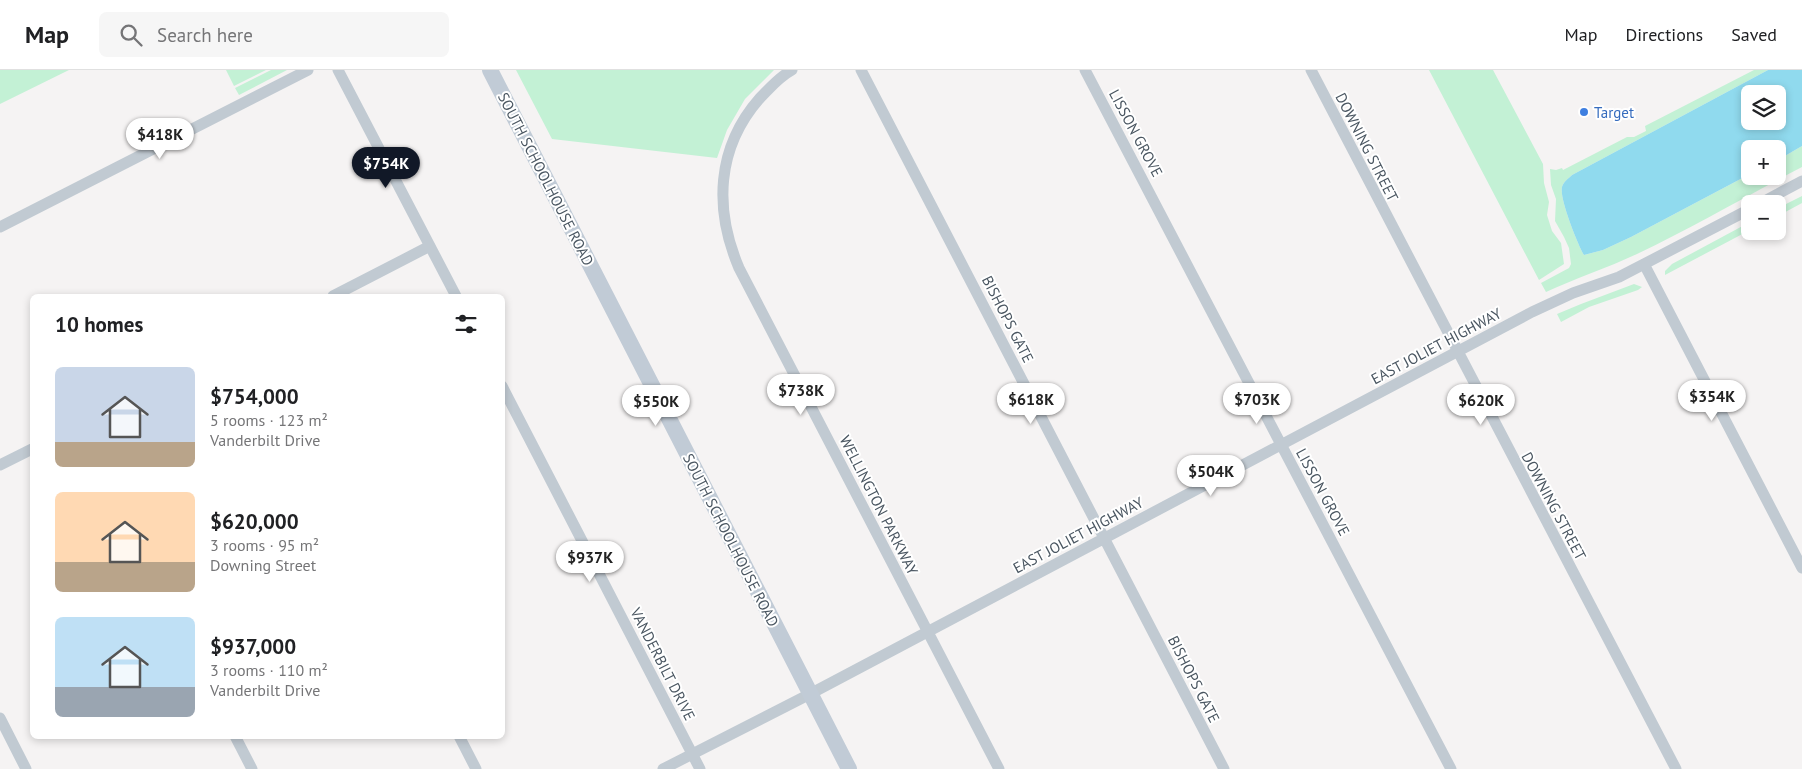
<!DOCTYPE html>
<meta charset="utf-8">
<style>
:root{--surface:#fff;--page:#f6f6f6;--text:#202124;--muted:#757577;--line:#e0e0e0;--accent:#111827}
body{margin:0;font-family:"PT Sans",sans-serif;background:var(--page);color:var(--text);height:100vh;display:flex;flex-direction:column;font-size:19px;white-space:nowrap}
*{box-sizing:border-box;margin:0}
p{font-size:16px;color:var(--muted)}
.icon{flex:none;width:28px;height:28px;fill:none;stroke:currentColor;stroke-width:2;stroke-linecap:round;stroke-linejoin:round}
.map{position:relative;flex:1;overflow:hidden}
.drawer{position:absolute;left:30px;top:224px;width:475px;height:445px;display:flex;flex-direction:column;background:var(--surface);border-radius:8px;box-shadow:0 2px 8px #0003}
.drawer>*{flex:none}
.buttons{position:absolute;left:1741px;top:15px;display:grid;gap:10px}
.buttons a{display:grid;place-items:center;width:45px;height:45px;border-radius:8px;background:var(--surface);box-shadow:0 2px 8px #0003;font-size:25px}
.price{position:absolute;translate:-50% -42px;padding:0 11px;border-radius:18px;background:#fff;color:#222;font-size:16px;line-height:32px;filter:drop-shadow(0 1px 2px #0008)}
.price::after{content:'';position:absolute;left:50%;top:30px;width:15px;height:11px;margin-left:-8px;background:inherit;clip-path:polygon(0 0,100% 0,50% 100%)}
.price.current{background:var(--accent);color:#fff}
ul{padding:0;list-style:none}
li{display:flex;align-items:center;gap:15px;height:125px;padding:0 25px}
li span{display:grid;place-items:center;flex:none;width:140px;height:100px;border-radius:8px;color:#555}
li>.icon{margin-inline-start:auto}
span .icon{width:60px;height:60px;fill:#fffc;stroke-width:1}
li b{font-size:21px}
h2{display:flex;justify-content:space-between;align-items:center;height:60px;padding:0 25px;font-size:21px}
header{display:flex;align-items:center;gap:30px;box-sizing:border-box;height:70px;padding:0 25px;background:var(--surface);border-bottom:1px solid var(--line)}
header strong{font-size:24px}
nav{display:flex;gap:28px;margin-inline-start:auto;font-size:18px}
.search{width:350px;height:45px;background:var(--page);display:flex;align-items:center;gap:12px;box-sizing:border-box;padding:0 18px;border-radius:8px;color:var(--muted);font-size:19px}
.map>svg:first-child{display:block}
.green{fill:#c3f1d5}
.water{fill:#90daee;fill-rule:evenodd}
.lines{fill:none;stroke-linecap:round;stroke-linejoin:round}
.street{stroke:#c1cad2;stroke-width:11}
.secondary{stroke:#c1cbd6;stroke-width:16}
.shop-dot{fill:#3f7fe0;stroke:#fff;stroke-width:2}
.labels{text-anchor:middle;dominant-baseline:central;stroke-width:4;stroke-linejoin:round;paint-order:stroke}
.shop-label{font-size:15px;fill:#366cbe;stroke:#fff;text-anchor:start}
.street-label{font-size:15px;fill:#4a5661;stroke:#fff}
</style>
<header>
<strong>Map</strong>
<div class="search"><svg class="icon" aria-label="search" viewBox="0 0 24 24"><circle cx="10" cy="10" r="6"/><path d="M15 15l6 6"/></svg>Search here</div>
<nav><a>Map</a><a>Directions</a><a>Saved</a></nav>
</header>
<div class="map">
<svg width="1802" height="699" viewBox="0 0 1802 699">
<rect width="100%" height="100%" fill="#f5f3f3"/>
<path class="green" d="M0,0H69L0,34Z
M226,0H266L234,16Z
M271,0H287L239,25L235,18Z
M516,0H774L745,29L727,60L717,88L552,69Z
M1429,0H1493L1543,94L1544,113L1549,132L1547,145L1552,161L1561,173L1564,194L1539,210Z
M1754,0H1768L1572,105C1569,108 1563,112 1562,117C1559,128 1578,175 1584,185L1603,180L1631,167L1750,104V106H1778V90L1802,76V97C1747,126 1693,157 1637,184C1607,198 1576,208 1546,222L1541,213L1569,198L1571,194L1569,178L1564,167L1555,151L1556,129L1551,115L1550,99L1556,100L1562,98L1563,100L1627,67H1634L1646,61L1645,56Z
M1802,126V133L1778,146V138Z
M1750,152V160L1665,205V201L1672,194Z
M1634,214L1642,217L1638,220L1589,237L1561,252L1557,244L1581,234Z"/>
<path class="water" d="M1768,0H1802V76L1778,90V79H1750V104L1631,167L1603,180L1584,185C1578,175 1559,128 1562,117C1563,112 1569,108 1572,105ZM1750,24H1778V51H1750Z"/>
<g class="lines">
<path class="street" d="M338,0L456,226
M792,0C779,7 770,18 760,28C716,78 714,139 739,198L999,699
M861,0L1224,699
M1085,0L1451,699
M1311,0L1676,699
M1759,134L1802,111
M0,157L308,0
M1644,194L1802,498
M333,226L430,176
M502,316L700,699
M0,395L32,379
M0,648L26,699
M235,666L252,699
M459,666L476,699
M663,699L810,624L1532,242L1573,223L1619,207L1750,139"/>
<path class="secondary" d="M490,0L849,699"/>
</g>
<circle class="shop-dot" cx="1584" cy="42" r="5"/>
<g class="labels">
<g class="shop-label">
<text x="1594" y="42">Target</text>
</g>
<g class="street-label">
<text transform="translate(1136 63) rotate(62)">LISSON GROVE</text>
<text transform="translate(1367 77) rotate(63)">DOWNING STREET</text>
<text transform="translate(546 109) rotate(63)">SOUTH SCHOOLHOUSE ROAD</text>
<text transform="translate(1008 249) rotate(63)">BISHOPS GATE</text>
<text transform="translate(1436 276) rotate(-28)">EAST JOLIET HIGHWAY</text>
<text transform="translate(1323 422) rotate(62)">LISSON GROVE</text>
<text transform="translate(879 435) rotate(63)">WELLINGTON PARKWAY</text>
<text transform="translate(1554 436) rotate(62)">DOWNING STREET</text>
<text transform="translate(1078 465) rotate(-28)">EAST JOLIET HIGHWAY</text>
<text transform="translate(731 470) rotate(63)">SOUTH SCHOOLHOUSE ROAD</text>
<text transform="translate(663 594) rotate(63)">VANDERBILT DRIVE</text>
<text transform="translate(1194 609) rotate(63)">BISHOPS GATE</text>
</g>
</g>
</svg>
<div class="buttons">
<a><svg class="icon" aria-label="layers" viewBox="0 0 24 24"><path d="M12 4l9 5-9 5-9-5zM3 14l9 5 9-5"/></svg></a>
<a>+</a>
<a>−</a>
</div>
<b class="price" style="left:160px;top:90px">$418K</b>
<b class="price current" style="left:386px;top:119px">$754K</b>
<b class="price" style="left:801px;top:346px">$738K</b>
<b class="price" style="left:1712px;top:352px">$354K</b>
<b class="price" style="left:1031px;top:355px">$618K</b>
<b class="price" style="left:1257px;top:355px">$703K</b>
<b class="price" style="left:1481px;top:356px">$620K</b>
<b class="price" style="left:656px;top:357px">$550K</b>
<b class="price" style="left:1211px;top:427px">$504K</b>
<b class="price" style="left:590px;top:513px">$937K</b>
<section class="drawer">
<h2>10 homes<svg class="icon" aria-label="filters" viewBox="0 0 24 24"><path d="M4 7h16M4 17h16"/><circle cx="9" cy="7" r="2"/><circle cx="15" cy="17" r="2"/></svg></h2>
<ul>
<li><span style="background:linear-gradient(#c9d6e8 75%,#b9a48a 0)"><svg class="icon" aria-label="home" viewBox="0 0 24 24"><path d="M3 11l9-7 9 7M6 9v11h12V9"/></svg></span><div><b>$754,000</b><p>5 rooms · 123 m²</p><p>Vanderbilt Drive</p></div></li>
<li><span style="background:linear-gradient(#ffd9b3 70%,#b9a48a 0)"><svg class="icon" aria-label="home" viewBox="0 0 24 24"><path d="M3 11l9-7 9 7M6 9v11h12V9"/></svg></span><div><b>$620,000</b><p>3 rooms · 95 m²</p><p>Downing Street</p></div></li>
<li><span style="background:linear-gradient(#bfe0f5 70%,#9aa5b1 0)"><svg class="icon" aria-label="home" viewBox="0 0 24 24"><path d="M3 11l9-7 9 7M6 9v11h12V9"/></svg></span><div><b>$937,000</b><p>3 rooms · 110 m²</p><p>Vanderbilt Drive</p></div></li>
</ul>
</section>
</div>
